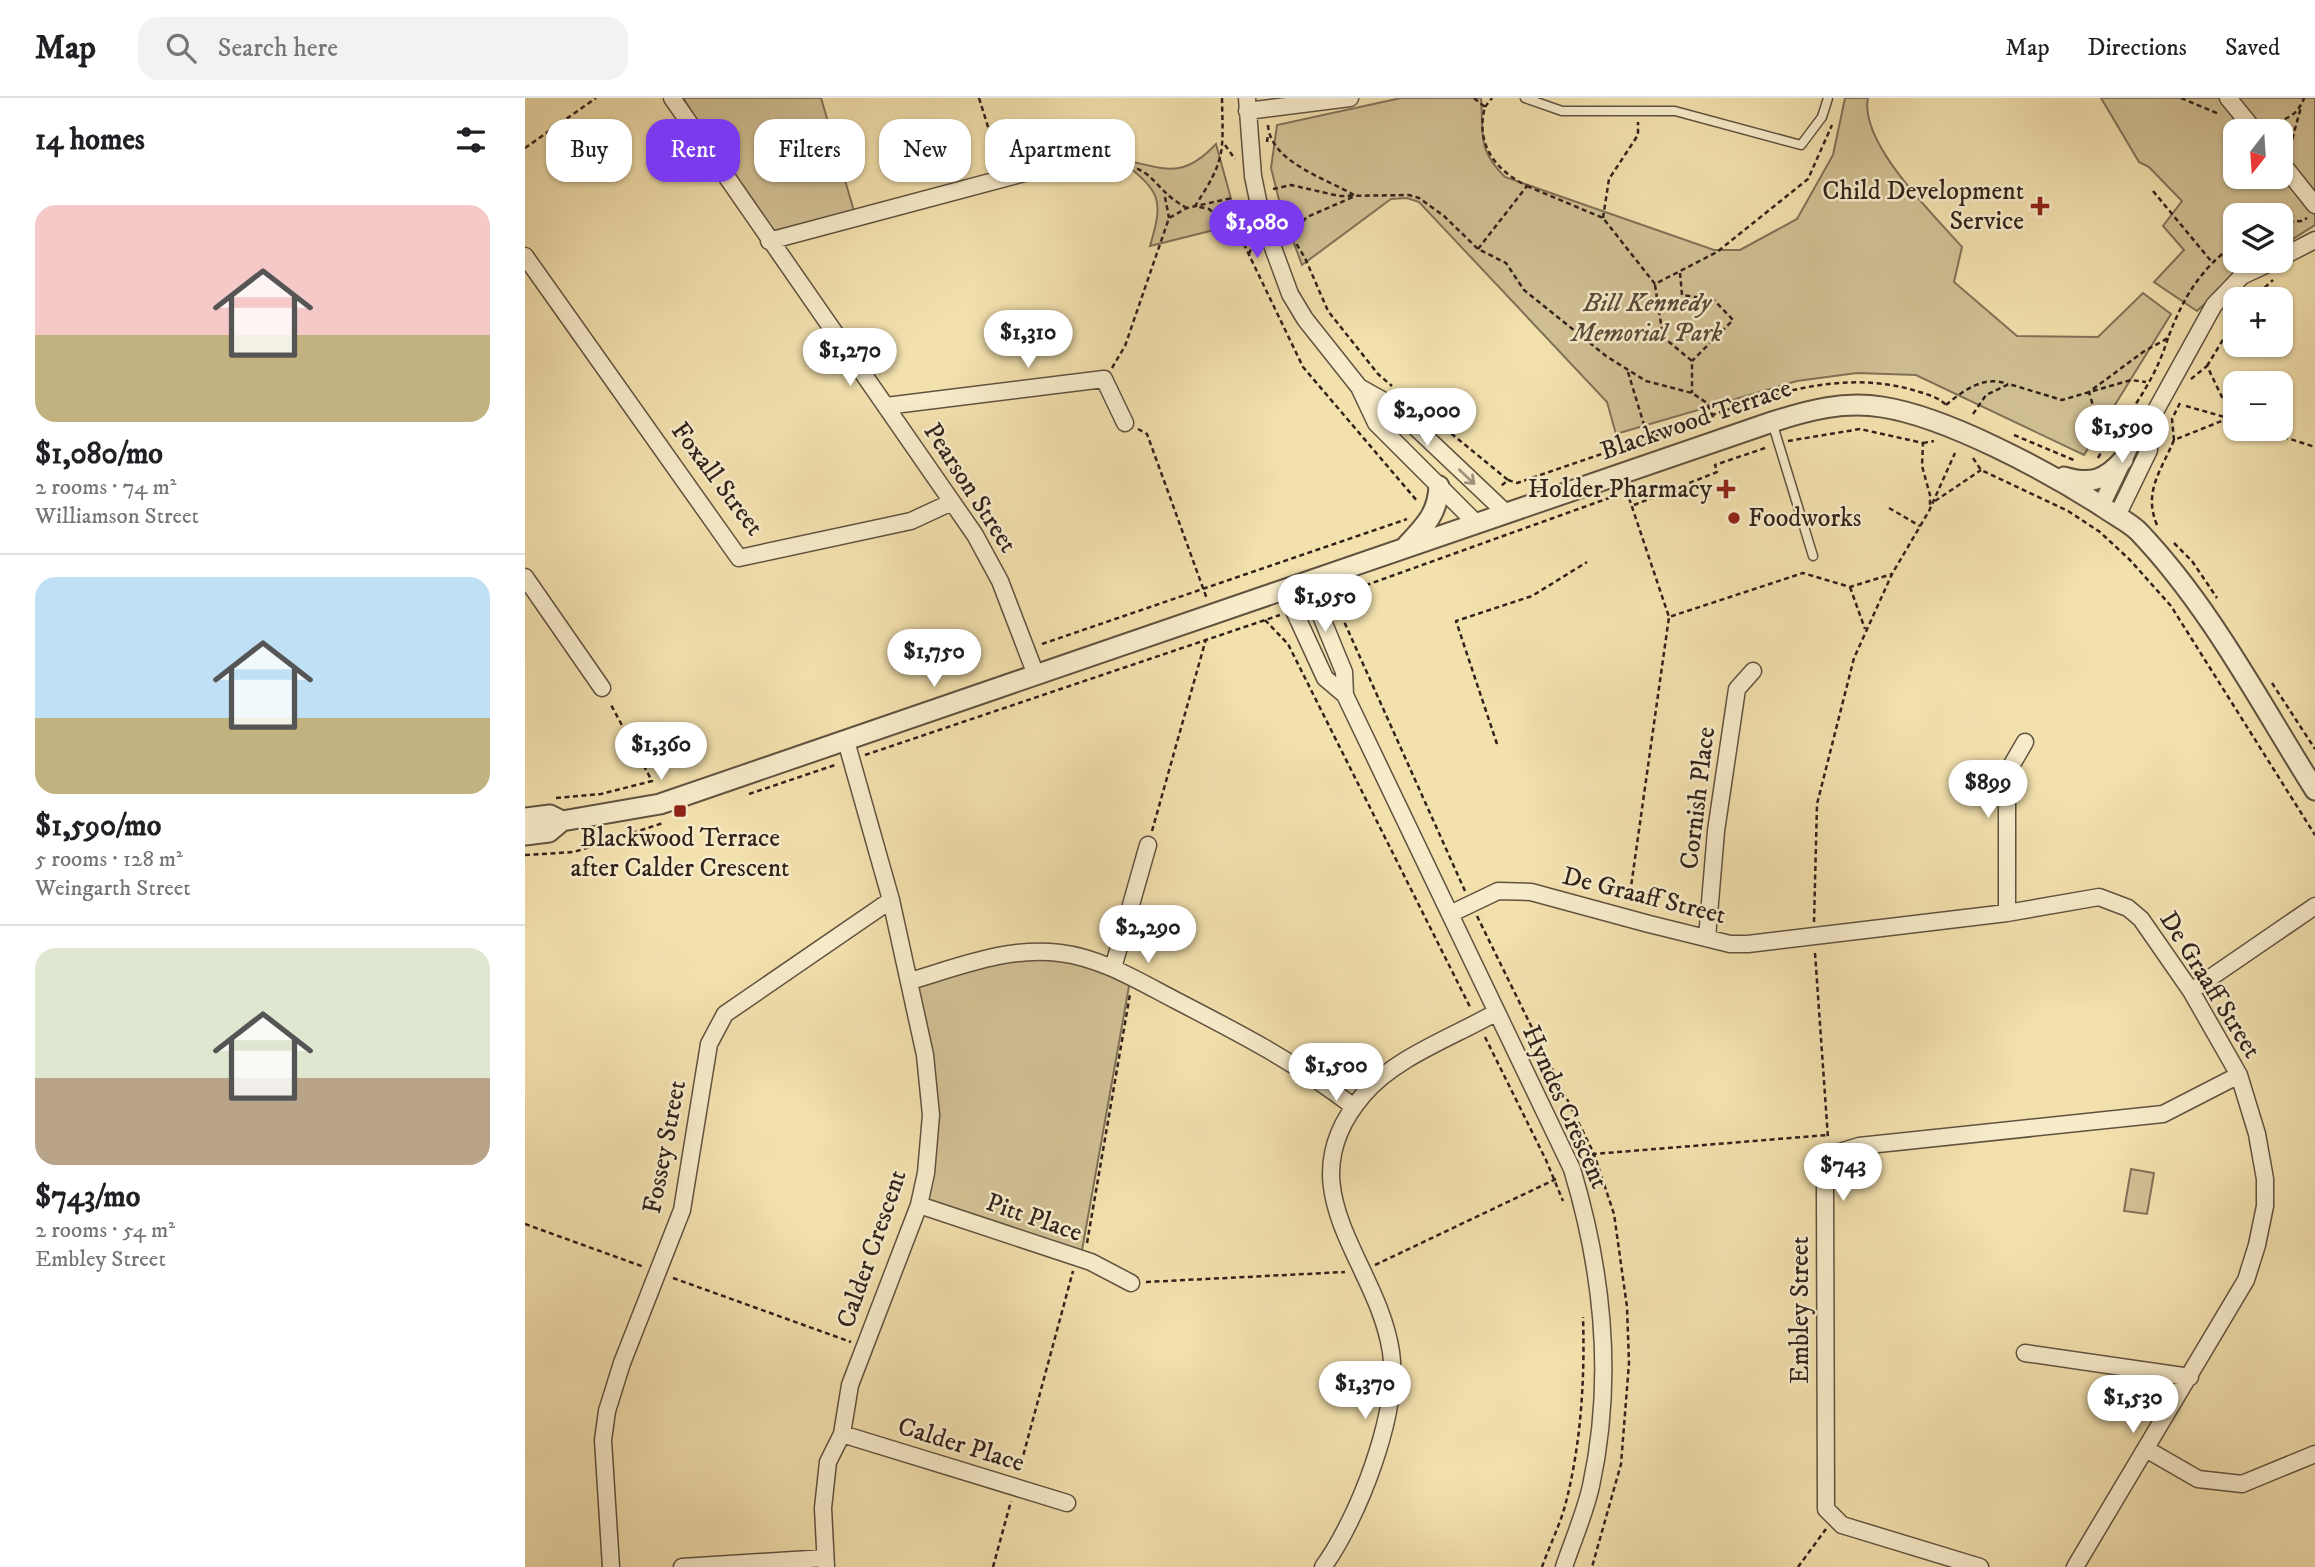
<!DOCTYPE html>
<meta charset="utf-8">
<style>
:root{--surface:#fff;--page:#f2f2f2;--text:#202124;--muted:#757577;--line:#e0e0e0;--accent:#7c3aed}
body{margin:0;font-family:"IM FELL DW Pica",serif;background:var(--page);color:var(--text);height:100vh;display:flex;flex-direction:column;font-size:26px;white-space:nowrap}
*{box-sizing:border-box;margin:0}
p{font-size:23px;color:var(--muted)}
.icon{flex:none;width:38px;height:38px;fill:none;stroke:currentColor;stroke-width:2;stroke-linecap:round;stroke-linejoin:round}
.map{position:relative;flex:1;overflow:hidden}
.panel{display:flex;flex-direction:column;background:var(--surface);width:525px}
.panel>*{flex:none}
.banner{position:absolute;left:21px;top:21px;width:665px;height:63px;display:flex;gap:14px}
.needle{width:46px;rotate:197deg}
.fabs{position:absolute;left:1698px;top:21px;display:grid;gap:14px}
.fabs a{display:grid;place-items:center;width:70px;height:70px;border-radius:14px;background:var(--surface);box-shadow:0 2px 5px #0004;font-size:35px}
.price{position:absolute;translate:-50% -60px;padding:0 16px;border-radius:24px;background:#fff;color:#222;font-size:23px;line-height:46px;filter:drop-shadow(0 2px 4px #0008)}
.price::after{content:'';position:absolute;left:50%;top:42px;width:21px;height:16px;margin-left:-10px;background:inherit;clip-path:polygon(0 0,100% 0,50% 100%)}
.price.on{background:var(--accent);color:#fff}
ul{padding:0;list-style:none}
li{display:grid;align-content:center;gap:14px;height:371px;padding:0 35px}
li+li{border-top:2px solid var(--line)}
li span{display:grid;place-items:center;height:217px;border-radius:21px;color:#555}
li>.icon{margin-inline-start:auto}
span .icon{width:126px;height:126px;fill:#fffc;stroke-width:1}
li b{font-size:30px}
h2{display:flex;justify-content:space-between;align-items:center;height:84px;padding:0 35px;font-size:30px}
.pill{padding:0 24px;border-radius:21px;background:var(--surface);box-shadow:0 2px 5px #0004;font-size:24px;line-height:63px}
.pill.on{background:var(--accent);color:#fff}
header{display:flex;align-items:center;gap:42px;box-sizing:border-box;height:98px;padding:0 35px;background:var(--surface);border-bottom:2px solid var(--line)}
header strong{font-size:33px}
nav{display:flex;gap:38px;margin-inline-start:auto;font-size:24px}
.search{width:490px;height:63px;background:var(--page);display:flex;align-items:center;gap:18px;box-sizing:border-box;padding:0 24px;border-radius:21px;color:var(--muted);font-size:26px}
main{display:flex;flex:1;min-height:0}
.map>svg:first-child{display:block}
.green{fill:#d1c094;stroke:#817158;stroke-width:2;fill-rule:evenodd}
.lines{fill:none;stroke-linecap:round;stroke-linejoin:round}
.service-casing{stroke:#615240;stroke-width:11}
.minor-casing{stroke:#615240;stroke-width:19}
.tertiary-casing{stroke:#615240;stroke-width:23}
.path{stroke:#31221c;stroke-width:2.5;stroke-dasharray:5 3.5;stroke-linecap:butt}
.service{stroke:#f7ebca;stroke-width:8}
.minor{stroke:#f7ebca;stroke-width:16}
.tertiary{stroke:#f7ebca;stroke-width:19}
.oneway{stroke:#9e917c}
.poi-dot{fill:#8f2418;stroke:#f7ebca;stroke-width:2.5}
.labels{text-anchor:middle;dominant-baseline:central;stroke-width:5;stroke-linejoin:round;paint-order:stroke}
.poi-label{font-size:26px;fill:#31221c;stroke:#f7ebca;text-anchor:end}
.park-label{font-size:26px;font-style:italic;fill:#594a3a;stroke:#f7ebca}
.street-label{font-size:26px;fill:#31221c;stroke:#f7ebca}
</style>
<header>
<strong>Map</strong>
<div class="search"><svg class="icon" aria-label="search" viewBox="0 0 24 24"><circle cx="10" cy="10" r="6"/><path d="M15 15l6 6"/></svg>Search here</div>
<nav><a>Map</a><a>Directions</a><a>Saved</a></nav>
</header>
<main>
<section class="panel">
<h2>14 homes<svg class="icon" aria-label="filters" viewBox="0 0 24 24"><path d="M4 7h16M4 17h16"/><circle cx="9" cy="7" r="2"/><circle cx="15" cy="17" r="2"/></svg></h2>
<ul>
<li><span style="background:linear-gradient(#f6c9c9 60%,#c2b280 0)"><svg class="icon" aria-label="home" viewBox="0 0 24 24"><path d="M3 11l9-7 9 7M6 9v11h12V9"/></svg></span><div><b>$1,080/mo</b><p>2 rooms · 74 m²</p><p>Williamson Street</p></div></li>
<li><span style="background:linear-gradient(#bfe0f5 65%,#c2b280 0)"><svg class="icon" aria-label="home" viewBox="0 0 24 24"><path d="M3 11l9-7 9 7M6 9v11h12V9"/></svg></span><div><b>$1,590/mo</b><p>5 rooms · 128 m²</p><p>Weingarth Street</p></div></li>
<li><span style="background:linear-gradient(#dfe7d0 60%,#b9a48a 0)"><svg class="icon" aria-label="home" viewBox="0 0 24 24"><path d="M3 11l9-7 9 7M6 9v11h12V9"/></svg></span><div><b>$743/mo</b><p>2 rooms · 54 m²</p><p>Embley Street</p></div></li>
</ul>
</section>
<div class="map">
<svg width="1790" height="1469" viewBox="0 0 1790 1469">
<rect width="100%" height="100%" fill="#f2e0ad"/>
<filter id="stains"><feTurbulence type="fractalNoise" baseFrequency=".00286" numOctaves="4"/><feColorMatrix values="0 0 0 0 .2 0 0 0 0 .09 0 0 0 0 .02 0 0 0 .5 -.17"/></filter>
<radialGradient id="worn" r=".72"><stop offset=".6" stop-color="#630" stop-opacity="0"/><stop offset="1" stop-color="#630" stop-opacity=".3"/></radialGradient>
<path class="green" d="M158,0H296L329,113L246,139Z
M876,0H956C959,36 951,50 980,79L1189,152H1215L1272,121L1308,57L1320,0H1343C1334,45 1409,117 1437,149L1429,184L1492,238L1573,239L1618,195L1646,216L1559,357L1391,277L1332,275L1272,283L1091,336L1082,304L894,104L882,100L866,101L777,167L756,110L746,70L752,27Z
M1576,0H1790V127L1755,149V117H1710V163H1733L1713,175L1672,213L1629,184L1659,152L1638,128L1657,103L1624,69L1614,64ZM1710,33H1755V79H1710Z
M691,46L713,126L625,148C640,98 634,94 595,61C640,70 656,83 691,46Z
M516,848L606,877L556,1158L399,1104L407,1001L389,884Z
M1606,1071L1629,1075L1622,1116L1599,1113Z"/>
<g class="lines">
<g class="service-casing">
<path id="service" d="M1000,0L1037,13H1150L1276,47L1297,19L1303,0
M1247,324L1288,458"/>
</g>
<g class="minor-casing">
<path id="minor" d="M147,0L450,437L475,483L511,577
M722,0L728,78L736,117L765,196L780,221L834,289L851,325L951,425
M1703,0L1730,33
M722,13L825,0
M1755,63L1790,107
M244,143L499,75
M0,158L214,460L386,423L427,404
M1755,160L1790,142
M834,289L868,308L981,415
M361,308L579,281L600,325
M1576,408L1607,344L1626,321L1689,207L1717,178L1749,163
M1592,418L1624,352L1626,321
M0,479L77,590
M782,484L819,574L820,597L1047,1071C1078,1174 1089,1282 1066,1388C1060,1415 1048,1442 1039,1469
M759,491L800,580L820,597
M1482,815V675L1500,644
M925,816L973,793L1006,794L1124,826L1205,846H1223L1482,815L1574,799L1603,810L1616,821L1666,893L1714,977L1732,1036L1740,1081V1108L1732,1147L1721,1182L1550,1469
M1182,840L1191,733L1212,591L1228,573
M588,870L623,747
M385,883C433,869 484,848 535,855C577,860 615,884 652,903C714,935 774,966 829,1009
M1666,893L1790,808
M394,1107L566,1164L606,1185
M1500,1255L1665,1279
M317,1336L542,1405
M1621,1351L1673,1381L1717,1386L1790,1356
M86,1469L78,1342L82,1313L97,1265L157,1112L184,946L200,916L366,802
M157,1469L300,1460
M301,1469L298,1410L303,1364L317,1336L325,1287L394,1107L401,1075L406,1017L400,957L366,802L321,643
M798,1469C833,1421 875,1314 866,1254C852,1161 757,1091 839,996C871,959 928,939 970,915
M1455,1469L1317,1427L1301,1411L1300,1091L1301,1070L1308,1056L1334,1048L1638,1016L1714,977"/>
</g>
<g class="tertiary-casing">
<path id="tertiary" d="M1539,379C1566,387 1580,382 1598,362
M882,447C900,428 913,415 914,388
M0,720L25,717L37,723
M0,737L24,734L37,723L135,706L1247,324C1284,312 1318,303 1357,309C1422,319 1522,373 1578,409C1589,417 1604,424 1613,433C1685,508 1735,605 1790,692"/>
</g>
<path class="path" d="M454,0L475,67
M697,0C698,55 701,61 670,108L684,111L715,138L778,269L893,404
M949,0L960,9C950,46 970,72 1002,88L953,151
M1656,0L1694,16
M960,9L967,0
M1743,23C1760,24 1773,17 1779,0
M743,27C745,64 802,81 829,97
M742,44L743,36
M700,47L710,61
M1765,49L1776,9
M0,50L71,0
M508,64L516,54C545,57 602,59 624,78C639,92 642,99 662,110
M1002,88L1078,120L1130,186L1192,154L1283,81L1307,27
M748,91L766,87L814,98L884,97L894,100L919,118L953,151L981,165L999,192L1081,258L1121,283L1167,295L1182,305L1188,319L1185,326
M1628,93L1686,163
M640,99L644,120
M754,117L780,160L803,213L853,276L867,288
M1078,120L1084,81L1113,37V24
M1755,124L1777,123L1782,120
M766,136L782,119L828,99
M724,156L729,143
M1155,175L1157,197L1189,202L1208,222L1167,263
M1130,187L1138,239L1167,263V295
M1727,201L1748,182
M1643,240C1630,282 1607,313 1580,348L1564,294L1618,254L1643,240C1658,200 1675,171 1710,146
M1682,268L1710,222
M587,270L600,248L644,120L662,110L707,100
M1103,274L1123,340C1207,312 1298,266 1388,292C1400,296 1413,298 1422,308
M1666,281L1682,268L1708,322
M1421,307C1439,292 1459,277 1483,286
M1661,308L1703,320
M900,314L983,382L976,388
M1448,316L1461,297L1484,286L1537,302L1606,282L1621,284
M613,331L622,336L682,501
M1734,331L1790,349
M1489,337L1551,363
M1649,342L1647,321L1656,303
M1263,343L1335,331L1398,345L1397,368L1405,397V410
M1398,345L1409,343
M1448,360L1456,372L1543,413L1575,434L1605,462L1646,508L1790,737
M1573,360L1580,348
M983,382L992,385L1123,340
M1100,394H1102L1144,519L1278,475L1325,489L1367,476
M1410,403L1456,372
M1109,407L1192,374L1190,367L1243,349
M1364,410L1395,428
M1632,427C1618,394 1636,373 1649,342L1704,320
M1649,445L1667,463L1692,500
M1325,489L1340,531
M740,522L763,546L946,911
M517,546L882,421
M1747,585L1790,651
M972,646L931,523L1007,498L1062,464
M340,657L755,517
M224,696L310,667
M31,700L76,696L127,683L85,605
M627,733L681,541
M0,757L49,754L138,725
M940,793L808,499L1084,400
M1104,803L1144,519
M952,818L1069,1056L1089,1116L1102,1209L1104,1265L1096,1366L1067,1469
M1289,824L1292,706L1329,560L1367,476L1404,413L1430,355
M1290,855L1303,1040
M960,939L1021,1062L1038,1103
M1060,1062L1069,1056L1302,1037
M0,1126L119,1169
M562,1145L605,896
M850,1167L1031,1081
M148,1180L326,1244
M621,1184L820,1174
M494,1373L548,1173
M468,1469L486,1403
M1017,1469C1024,1449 1034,1429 1040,1408C1056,1347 1060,1282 1058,1219
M1273,1469L1301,1431"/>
<use href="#service" class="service"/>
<use href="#minor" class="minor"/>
<use href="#tertiary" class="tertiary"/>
</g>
<defs><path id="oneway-shaft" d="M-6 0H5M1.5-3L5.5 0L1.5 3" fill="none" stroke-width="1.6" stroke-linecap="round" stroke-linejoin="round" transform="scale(1.75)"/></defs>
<use class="oneway" href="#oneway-shaft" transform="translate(942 379) rotate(43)"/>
<g class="poi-dot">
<path d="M1511.5 97.5h7v7h7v7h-7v7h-7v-7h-7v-7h7z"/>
<path d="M1197.5 380.5h7v7h7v7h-7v7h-7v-7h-7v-7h7z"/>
<circle cx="1209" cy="420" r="7"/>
<rect x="148" y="706" width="14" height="14" rx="3.5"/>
</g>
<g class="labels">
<g class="poi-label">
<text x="1499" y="93">Child Development<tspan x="1499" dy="30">Service</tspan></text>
<text x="1187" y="391">Holder Pharmacy</text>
<text x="1223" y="420" text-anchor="start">Foodworks</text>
<text x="155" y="740" text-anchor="middle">Blackwood Terrace<tspan x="155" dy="30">after Calder Crescent</tspan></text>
</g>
<g class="park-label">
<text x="1122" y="205">Bill Kennedy<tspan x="1122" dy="30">Memorial Park</tspan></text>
</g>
<g class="street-label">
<text transform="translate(1171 322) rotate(-19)">Blackwood Terrace</text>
<text transform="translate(192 381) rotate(53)">Foxall Street</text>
<text transform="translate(445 390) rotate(57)">Pearson Street</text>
<text transform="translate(1173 700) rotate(-83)">Cornish Place</text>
<text transform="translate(1119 798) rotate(14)">De Graaff Street</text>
<text transform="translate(1685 887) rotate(58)">De Graaff Street</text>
<text transform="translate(1040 1009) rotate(66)">Hyndes Crescent</text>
<text transform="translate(140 1049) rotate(-79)">Fossey Street</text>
<text transform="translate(509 1120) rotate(19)">Pitt Place</text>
<text transform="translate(347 1151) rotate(-71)">Calder Crescent</text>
<text transform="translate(1275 1212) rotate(-90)">Embley Street</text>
<text transform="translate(436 1347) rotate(17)">Calder Place</text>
</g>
</g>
<rect width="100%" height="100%" filter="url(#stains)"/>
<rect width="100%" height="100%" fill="url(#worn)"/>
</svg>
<div class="fabs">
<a><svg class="needle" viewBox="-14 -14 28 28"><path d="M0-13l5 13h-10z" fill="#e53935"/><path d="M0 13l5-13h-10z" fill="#757577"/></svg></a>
<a><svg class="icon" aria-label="layers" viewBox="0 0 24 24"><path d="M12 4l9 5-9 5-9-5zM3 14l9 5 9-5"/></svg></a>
<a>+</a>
<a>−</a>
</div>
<b class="price on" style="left:732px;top:162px">$1,080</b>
<b class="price" style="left:503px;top:272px">$1,310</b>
<b class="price" style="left:325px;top:290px">$1,270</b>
<b class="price" style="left:902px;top:350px">$2,000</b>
<b class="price" style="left:1597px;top:367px">$1,590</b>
<b class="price" style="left:800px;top:536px">$1,950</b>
<b class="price" style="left:409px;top:591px">$1,750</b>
<b class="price" style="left:136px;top:684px">$1,360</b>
<b class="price" style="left:1463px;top:722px">$899</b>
<b class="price" style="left:623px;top:867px">$2,290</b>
<b class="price" style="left:811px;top:1005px">$1,500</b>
<b class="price" style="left:1318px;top:1105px">$743</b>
<b class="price" style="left:840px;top:1323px">$1,370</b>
<b class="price" style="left:1608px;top:1337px">$1,530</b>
<div class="banner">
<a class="pill">Buy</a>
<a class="pill on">Rent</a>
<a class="pill">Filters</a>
<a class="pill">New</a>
<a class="pill">Apartment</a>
</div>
</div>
</main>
